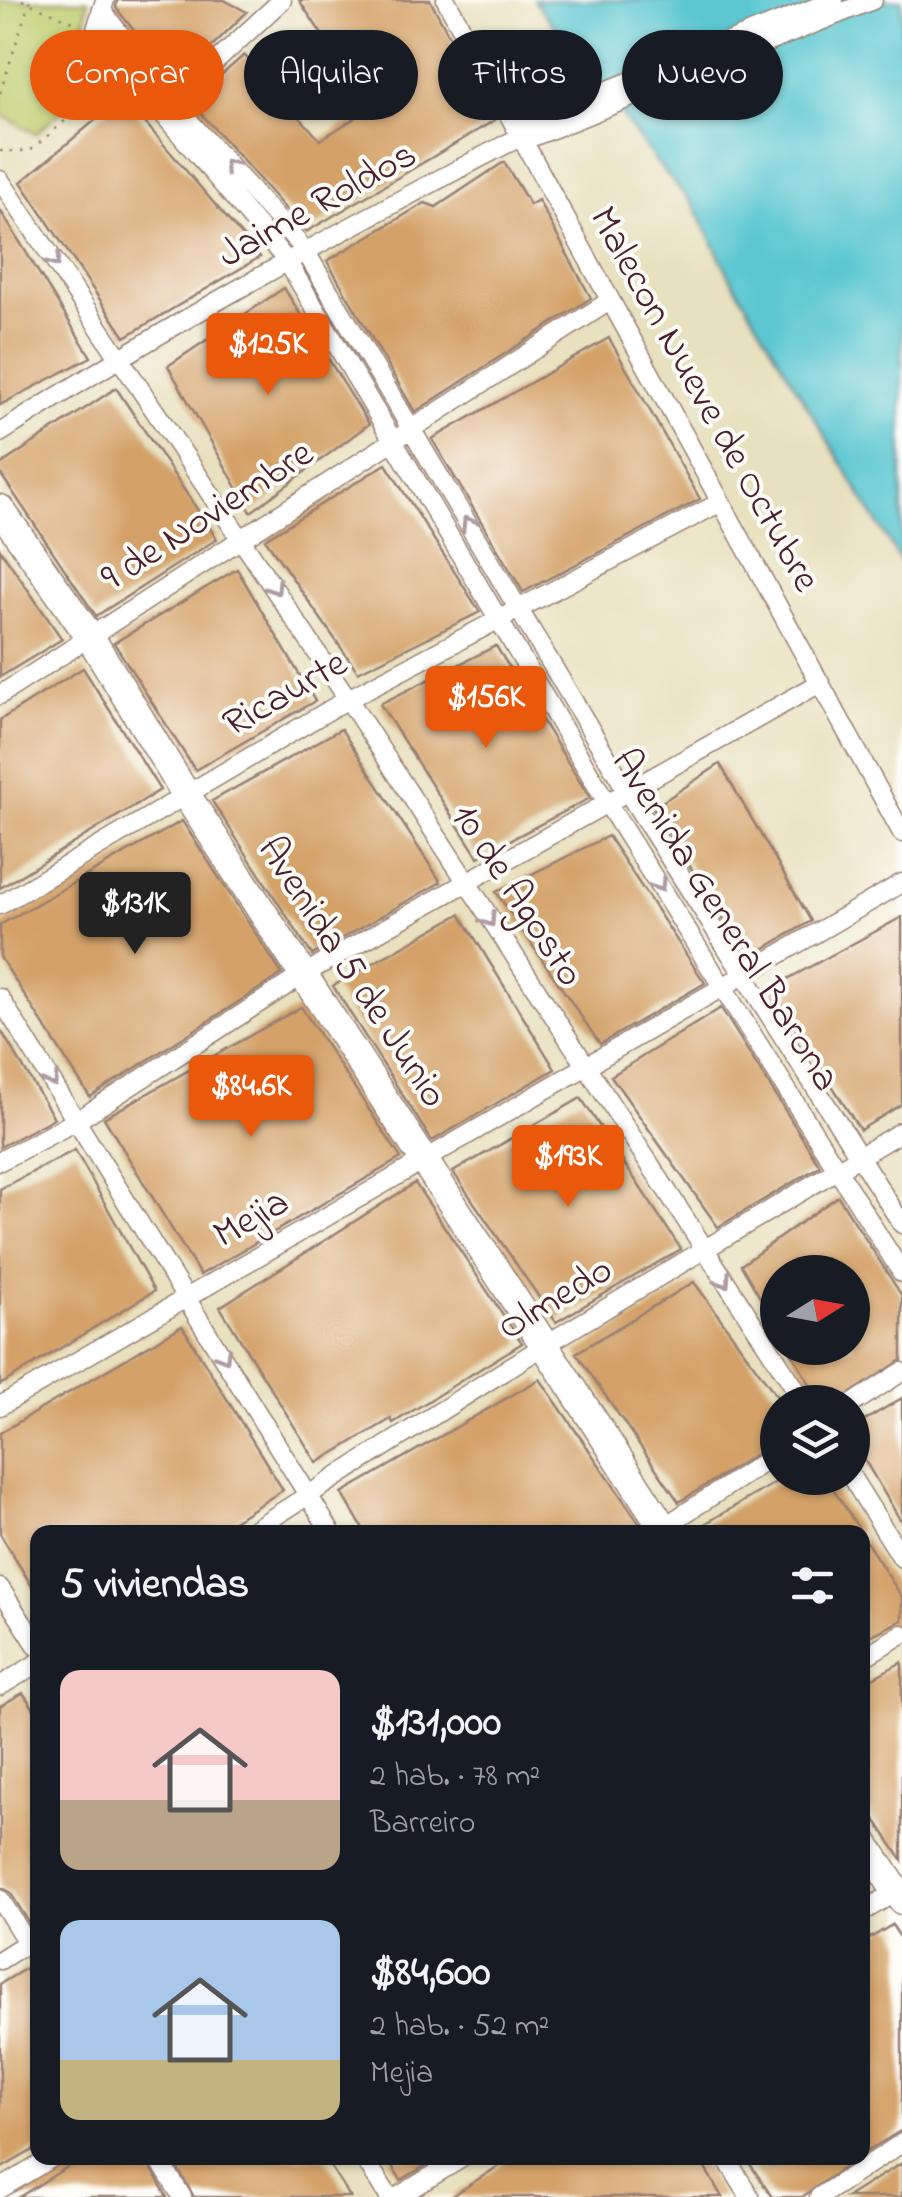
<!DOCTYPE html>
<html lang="es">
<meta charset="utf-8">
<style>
:root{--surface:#171b24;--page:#20242c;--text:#f1f3f6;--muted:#9ea1a6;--accent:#ea580c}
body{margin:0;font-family:"Indie Flower",sans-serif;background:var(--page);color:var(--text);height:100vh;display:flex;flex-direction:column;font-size:38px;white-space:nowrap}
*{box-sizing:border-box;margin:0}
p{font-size:32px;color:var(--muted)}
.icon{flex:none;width:55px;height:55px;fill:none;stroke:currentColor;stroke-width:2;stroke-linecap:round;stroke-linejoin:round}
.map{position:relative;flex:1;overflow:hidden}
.panel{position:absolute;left:30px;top:1525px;width:840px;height:640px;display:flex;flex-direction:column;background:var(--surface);border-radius:20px;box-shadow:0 2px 8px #0004}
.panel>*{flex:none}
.hud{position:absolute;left:30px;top:30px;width:842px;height:90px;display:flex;gap:20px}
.needle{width:65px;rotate:79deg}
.controls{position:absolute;left:760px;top:1255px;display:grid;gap:20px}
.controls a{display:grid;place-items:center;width:110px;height:110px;border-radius:50%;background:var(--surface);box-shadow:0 2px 8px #0004;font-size:50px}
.price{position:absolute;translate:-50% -85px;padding:0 22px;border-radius:10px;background:var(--accent);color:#fff;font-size:32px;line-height:65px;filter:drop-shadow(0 2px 5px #0008)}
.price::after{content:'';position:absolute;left:50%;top:60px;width:30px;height:22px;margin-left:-15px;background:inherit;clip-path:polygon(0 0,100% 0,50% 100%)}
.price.current{background:#222;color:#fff}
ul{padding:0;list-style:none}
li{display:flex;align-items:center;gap:30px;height:250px;padding:0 30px}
li span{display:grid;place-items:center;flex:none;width:280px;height:200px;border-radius:20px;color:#555}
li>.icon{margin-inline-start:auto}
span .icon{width:120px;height:120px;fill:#fffc;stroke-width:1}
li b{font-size:42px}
h2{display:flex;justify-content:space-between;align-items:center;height:120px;padding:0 30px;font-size:42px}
.pill{padding:0 35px;border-radius:45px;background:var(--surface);box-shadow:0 2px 8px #0004;font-size:35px;line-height:90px}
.pill.current{background:var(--accent);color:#fff}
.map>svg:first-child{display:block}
.green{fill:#c0ce70;stroke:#85764e;stroke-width:2.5}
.water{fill:#5bc7d1;stroke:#52737e;stroke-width:2.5}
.building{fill:#d4a269}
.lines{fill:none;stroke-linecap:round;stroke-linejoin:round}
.street-casing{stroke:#998075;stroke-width:21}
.primary-casing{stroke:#998075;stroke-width:31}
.path{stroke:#998075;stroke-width:2.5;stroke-dasharray:2.5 8;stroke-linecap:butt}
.street{stroke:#fff;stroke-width:18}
.primary{stroke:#fff;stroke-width:28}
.oneway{stroke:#ae9aa0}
.labels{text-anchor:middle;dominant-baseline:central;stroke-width:8;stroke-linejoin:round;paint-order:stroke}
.street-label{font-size:40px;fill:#4a1f2b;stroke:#fdfcf7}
</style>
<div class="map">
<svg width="902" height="2197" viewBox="0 0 902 2197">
<rect width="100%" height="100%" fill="#fdfcf7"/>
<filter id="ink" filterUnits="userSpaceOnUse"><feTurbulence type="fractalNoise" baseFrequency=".01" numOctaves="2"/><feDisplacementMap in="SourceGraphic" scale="20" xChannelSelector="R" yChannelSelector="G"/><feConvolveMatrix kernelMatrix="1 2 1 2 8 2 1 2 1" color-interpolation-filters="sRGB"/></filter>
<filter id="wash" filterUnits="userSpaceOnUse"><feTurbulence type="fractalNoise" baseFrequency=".0048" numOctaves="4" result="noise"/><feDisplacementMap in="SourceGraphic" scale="40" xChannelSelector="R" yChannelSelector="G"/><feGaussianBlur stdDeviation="2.25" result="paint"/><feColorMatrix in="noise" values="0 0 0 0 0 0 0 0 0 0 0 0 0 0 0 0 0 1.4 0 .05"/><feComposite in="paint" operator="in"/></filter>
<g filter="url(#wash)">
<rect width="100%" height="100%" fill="#e8e1bf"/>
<path class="green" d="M0,0H88L82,40L107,70L36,134L0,114Z"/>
<path class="water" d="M534,0H902V564L729,275L694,205L664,172Z"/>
<g id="blocks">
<path class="building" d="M117,0H224L247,12L175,82L116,8Z
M299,0H430L495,120L306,232L191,102L244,55L320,140L371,108Z
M123,97L260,257L125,337L21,182Z
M504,162L530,205L538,200L591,298L415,412L327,261L425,203L436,207Z
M0,210L91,357L0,405Z
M284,288L369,424L251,512L168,366Z
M609,338L700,499L523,592L432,439Z
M116,388L217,539L96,616L0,473V465Z
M386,464L480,612L358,672L265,539Z
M0,549L62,639L0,677Z
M237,569L315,701L195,770L114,643Z
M496,646L590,798L478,857L380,704Z
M83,668L160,790L0,888V720Z
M341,729L441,882L312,955L212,801Z
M720,764L811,921L748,958L653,808Z
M182,821L282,974L90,1097L0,957V925Z
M608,836L705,983L600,1044L496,892Z
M460,914L555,1069L432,1141L333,986Z
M902,917V1104L860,1130L771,988Z
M301,1007L401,1158L200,1275L104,1118Z
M721,1008L820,1166L718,1227L611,1076Z
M0,1029L54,1118L0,1147Z
M581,1098L681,1249L556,1322L453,1172Z
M75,1150L154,1291L0,1385V1189Z
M415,1183L522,1343L393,1423L391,1419L317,1463L220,1307Z
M838,1196L902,1296V1360L837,1402H820L789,1348H852V1272H778V1328L741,1265Z
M694,1282L778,1398V1440L679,1502L576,1353Z
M182,1326L283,1490L216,1532H38V1596L0,1534V1433Z
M540,1379L642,1527L634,1532H365L342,1493Z
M902,1398V1523L852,1439V1428Z
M783,1478H826L861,1532H691Z
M862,1535L902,1597V1620L862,1640Z
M902,1662V1860L862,1800V1684Z
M23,1693L38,1715V1922L31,1926L10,1892L0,1887V1706Z
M892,1925L902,1940V2130L862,2154V1943Z
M28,1967L38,1977V2147L0,2169V1984Z
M82,2158H146L167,2197H19Z
M172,2158H325L350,2197H194Z
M387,2158H439L401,2180Z
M511,2158H699L722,2197H451Z
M746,2158H857L802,2197H772Z
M902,2163V2197H847Z"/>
</g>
</g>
<g filter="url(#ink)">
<use href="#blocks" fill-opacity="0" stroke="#998075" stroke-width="2.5"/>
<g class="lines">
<g class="street-casing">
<path id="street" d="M105,0L95,33L287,261L607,803L902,1273
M446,0L902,833
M102,11L172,102L304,249L627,791L902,1224
M172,102L282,0
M518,138L528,122L834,0
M0,180L348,699L804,1402
M0,433C167,325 341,230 518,138L535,136L873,0
M0,695L608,302
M0,905L348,699L719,503
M0,998L331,1532
M0,1161L78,1120L304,974L820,683
M852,1404L902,1372
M0,1406L902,883
M852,1478L902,1558
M250,1532L545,1345L902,1131
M656,1532L778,1453
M0,1588L38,1647
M862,1658L902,1634
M0,1686L38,1663
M0,1899L38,1960
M862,1912L902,1888
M0,1960L38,1936
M158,2158L182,2197
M364,2158L389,2197
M726,2158L750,2197
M0,2189L51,2158
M397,2197L462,2158
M819,2197L902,2143"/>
</g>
<g class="primary-casing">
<path id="primary" d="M0,509L90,637L185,793L666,1532
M862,1839L902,1900"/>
</g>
<path class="path" d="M22,0L80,25
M0,93L30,0
M0,151H30L112,80"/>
<use href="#street" class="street"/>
<use href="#primary" class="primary"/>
</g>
<defs><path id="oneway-chevron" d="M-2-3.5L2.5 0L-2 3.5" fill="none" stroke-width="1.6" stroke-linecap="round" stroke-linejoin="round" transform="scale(2.5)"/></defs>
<g class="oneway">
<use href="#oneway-chevron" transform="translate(230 166) rotate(-132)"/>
<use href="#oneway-chevron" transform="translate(54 261) rotate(56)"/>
<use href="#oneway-chevron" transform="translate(468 523) rotate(-122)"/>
<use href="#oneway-chevron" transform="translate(275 588) rotate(57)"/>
<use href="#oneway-chevron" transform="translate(659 885) rotate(57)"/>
<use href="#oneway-chevron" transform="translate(489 920) rotate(57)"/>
<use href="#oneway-chevron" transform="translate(52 1080) rotate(58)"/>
<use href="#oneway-chevron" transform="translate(724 1281) rotate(57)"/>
<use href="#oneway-chevron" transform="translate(224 1356) rotate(59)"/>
</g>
</g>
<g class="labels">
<g class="street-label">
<text transform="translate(318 206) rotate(-29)">Jaime Roldos</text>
<text transform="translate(703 400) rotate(61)">Malecon Nueve de Octubre</text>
<text transform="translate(208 517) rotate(-33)">9 de Noviembre</text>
<text transform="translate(286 695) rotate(-30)">Ricaurte</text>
<text transform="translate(516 896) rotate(57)">10 de Agosto</text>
<text transform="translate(724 921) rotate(58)">Avenida General Barona</text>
<text transform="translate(351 973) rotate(57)">Avenida 5 de Junio</text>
<text transform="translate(252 1220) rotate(-30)">Mejia</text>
<text transform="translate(556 1300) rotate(-31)">Olmedo</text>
</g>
</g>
</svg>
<div class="controls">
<a><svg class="needle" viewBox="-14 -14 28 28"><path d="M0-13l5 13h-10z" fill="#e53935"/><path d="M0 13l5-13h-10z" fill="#9ea1a6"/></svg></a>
<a><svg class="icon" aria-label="layers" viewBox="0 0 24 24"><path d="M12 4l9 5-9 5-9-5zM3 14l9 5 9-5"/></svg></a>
</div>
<b class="price" style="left:268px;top:398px">$125K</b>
<b class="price" style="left:486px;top:751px">$156K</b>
<b class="price current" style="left:135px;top:957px">$131K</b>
<b class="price" style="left:251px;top:1140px">$84.6K</b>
<b class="price" style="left:568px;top:1210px">$193K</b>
<div class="hud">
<a class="pill current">Comprar</a>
<a class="pill">Alquilar</a>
<a class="pill">Filtros</a>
<a class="pill">Nuevo</a>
</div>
<section class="panel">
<h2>5 viviendas<svg class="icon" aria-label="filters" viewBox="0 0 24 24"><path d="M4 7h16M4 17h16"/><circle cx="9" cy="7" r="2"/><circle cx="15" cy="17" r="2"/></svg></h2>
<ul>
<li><span style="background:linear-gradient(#f6c9c9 65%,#b9a48a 0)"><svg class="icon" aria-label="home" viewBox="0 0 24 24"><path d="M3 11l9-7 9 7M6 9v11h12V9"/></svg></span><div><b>$131,000</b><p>2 hab. · 78 m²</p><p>Barreiro</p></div></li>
<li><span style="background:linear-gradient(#a9c7e8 70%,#c2b280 0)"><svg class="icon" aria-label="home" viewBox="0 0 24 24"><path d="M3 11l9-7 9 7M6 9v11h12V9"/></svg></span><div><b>$84,600</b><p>2 hab. · 52 m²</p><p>Mejia</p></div></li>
</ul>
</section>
</div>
